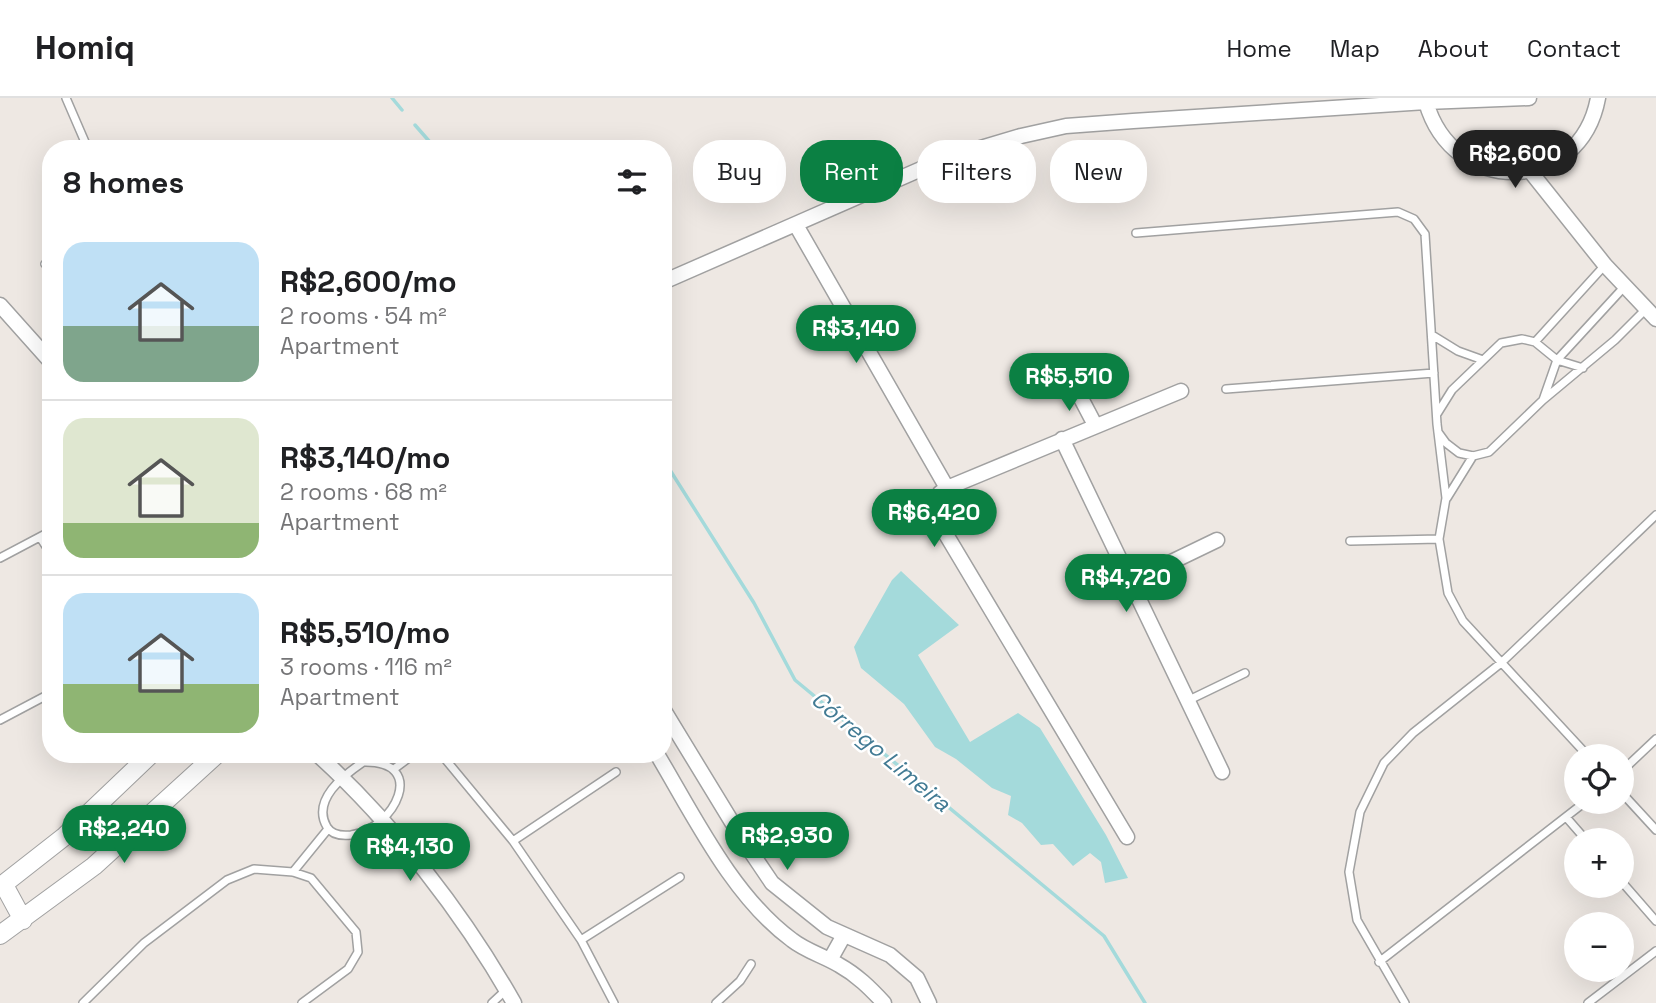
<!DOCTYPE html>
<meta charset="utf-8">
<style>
:root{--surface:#fff;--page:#f2f2f2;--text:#202124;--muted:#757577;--line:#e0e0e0;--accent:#0b8043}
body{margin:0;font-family:"Space Grotesk",sans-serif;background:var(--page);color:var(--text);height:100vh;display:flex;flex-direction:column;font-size:26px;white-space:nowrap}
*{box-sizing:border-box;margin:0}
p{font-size:23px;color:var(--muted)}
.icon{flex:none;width:38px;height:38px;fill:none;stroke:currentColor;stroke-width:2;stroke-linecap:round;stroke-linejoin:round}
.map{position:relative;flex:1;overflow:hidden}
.sheet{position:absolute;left:42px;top:42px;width:630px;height:623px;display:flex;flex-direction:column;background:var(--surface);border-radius:28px;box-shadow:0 7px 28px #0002}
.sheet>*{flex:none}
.banner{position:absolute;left:693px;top:42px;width:665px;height:63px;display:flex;gap:14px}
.tools{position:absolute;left:1564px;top:646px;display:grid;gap:14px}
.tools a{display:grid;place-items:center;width:70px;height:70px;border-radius:50%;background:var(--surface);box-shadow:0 7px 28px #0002;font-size:35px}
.price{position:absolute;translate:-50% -60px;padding:0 16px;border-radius:24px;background:var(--accent);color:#fff;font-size:23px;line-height:46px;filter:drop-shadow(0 2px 4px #0008)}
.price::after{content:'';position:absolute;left:50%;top:42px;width:21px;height:16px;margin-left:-10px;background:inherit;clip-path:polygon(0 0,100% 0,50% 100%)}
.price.selected{background:#222;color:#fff}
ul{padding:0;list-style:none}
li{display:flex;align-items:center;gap:21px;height:175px;padding:0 21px}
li+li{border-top:2px solid var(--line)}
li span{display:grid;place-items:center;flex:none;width:196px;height:140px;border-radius:21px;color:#555}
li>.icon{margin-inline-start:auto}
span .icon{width:84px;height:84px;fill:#fffc;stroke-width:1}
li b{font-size:30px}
h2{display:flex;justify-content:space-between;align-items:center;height:84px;padding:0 21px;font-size:30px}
.pill{padding:0 24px;border-radius:28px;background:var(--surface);box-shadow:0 7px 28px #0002;font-size:24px;line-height:63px}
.pill.selected{background:var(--accent);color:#fff}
header{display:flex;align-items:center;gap:42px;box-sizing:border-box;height:98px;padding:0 35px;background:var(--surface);border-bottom:2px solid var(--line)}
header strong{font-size:33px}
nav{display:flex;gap:38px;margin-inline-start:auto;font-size:24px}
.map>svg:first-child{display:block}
.water{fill:#a4dadb}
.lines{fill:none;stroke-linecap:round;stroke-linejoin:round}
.stream{stroke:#a4dadb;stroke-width:3.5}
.service-casing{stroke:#a1a1a1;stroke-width:10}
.minor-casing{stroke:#a1a1a1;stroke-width:17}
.tertiary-casing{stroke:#a1a1a1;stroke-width:20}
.service{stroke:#fff;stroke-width:7}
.minor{stroke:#fff;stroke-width:14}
.tertiary{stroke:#fff;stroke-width:18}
.labels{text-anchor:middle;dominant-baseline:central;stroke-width:5;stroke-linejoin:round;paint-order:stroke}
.water-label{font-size:23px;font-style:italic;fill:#427b94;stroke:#fff}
</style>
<header>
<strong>Homiq</strong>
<nav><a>Home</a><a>Map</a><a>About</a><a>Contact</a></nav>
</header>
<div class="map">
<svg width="1656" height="905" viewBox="0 0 1656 905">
<rect width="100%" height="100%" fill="#eee8e3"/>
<path class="water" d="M901,473L959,527L918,557L970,644L1018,615L1040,630L1106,737L1128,780L1105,785L1101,764L1090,755L1073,768L1053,746L1041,747L1022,725L1008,717L1011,698L992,690L956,661L935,649L904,606L861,570L854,549L892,482Z"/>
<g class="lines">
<path class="stream" d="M392,0L402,12
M415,27L436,51
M663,361L754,505L795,582L1104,838L1145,905"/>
<g class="service-casing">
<path id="service" d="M66,0L88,51
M1136,135L1398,114L1414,121L1425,136L1437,326L1446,400L1439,441L1448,495L1463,523L1588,658
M45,166L51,160
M1432,237L1458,253L1483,262
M1535,244L1605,167
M1583,270L1557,262L1625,188
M1226,291L1434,275
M1543,302L1615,242L1646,211
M1437,316L1452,292L1501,245L1522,241L1535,244L1557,262L1543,302L1489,354L1473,358L1459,355L1446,345L1438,334
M1447,400L1473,358
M40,439L51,456
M1350,443L1439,441
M0,460L51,433
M1187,603L1245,575
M0,622L51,595
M441,656L513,743L581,842L614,905
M363,664C429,662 395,731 351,737C342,738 332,737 327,729C311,702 344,677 363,664Z
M394,671L414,656
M1622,673L1656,641
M1622,695L1656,732
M1566,719L1586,742
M513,743L616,674
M293,774L328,731
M1622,784L1656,823
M581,842L680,779
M1379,864L1585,704
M83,905L144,845L227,782L254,771L293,774L311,780L356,834L358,854L348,871L302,905
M492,905L506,892
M716,905L740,883L751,866
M1405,905L1357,822L1349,774L1360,714L1384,665L1413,635L1501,565L1656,417
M1588,905L1656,853"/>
</g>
<g class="minor-casing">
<path id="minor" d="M1426,4C1453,99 1580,97 1598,0
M1530,73L1605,167L1656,221
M796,127L947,390
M663,184L944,61L1021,38L1066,28L1133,23L1426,4L1529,0
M0,207L51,264
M1074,287L1095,327
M1062,341L1222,674
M1130,484L1217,442
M663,611L741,739L772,785L827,829L890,857L917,880L929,905
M317,656C393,725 463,815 514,905
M657,656C694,718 733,799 792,842C806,853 824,858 839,867C857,877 870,890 884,905
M1127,739L932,413L940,395L947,390L1181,293
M830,862L844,837"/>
</g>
<g class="tertiary-casing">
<path id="tertiary" d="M4,787L23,822
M0,789L65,738L151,656
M0,837L94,768L217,656"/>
</g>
<use href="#service" class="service"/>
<use href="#minor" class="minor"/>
<use href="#tertiary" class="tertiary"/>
</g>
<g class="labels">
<g class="water-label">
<text transform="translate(881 653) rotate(40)">Córrego Limeira</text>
</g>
</g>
</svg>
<div class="tools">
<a><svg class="icon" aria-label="locate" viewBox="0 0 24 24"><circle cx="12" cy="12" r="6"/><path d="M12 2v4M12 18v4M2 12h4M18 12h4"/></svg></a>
<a>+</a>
<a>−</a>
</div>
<b class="price selected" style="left:1515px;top:92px">R$2,600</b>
<b class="price" style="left:856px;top:267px">R$3,140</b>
<b class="price" style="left:1069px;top:315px">R$5,510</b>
<b class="price" style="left:934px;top:451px">R$6,420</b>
<b class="price" style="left:1126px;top:516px">R$4,720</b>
<b class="price" style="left:124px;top:767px">R$2,240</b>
<b class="price" style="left:787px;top:774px">R$2,930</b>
<b class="price" style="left:410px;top:785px">R$4,130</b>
<div class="banner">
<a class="pill">Buy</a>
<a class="pill selected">Rent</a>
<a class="pill">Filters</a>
<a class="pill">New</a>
</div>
<section class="sheet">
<h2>8 homes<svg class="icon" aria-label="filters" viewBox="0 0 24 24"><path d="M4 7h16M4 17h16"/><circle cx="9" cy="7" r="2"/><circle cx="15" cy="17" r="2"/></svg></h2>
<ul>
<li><span style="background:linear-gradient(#bfe0f5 60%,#7fa58c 0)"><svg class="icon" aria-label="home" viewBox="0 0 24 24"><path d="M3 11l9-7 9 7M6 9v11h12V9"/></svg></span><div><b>R$2,600/mo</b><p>2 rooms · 54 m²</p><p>Apartment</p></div></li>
<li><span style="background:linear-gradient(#dfe7d0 75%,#8fb573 0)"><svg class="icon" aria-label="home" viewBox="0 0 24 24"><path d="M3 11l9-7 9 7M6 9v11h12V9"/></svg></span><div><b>R$3,140/mo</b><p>2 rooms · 68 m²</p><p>Apartment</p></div></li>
<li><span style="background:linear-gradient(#bfe0f5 65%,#8fb573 0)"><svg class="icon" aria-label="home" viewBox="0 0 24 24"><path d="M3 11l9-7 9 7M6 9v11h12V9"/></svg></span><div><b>R$5,510/mo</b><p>3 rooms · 116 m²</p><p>Apartment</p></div></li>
</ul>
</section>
</div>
